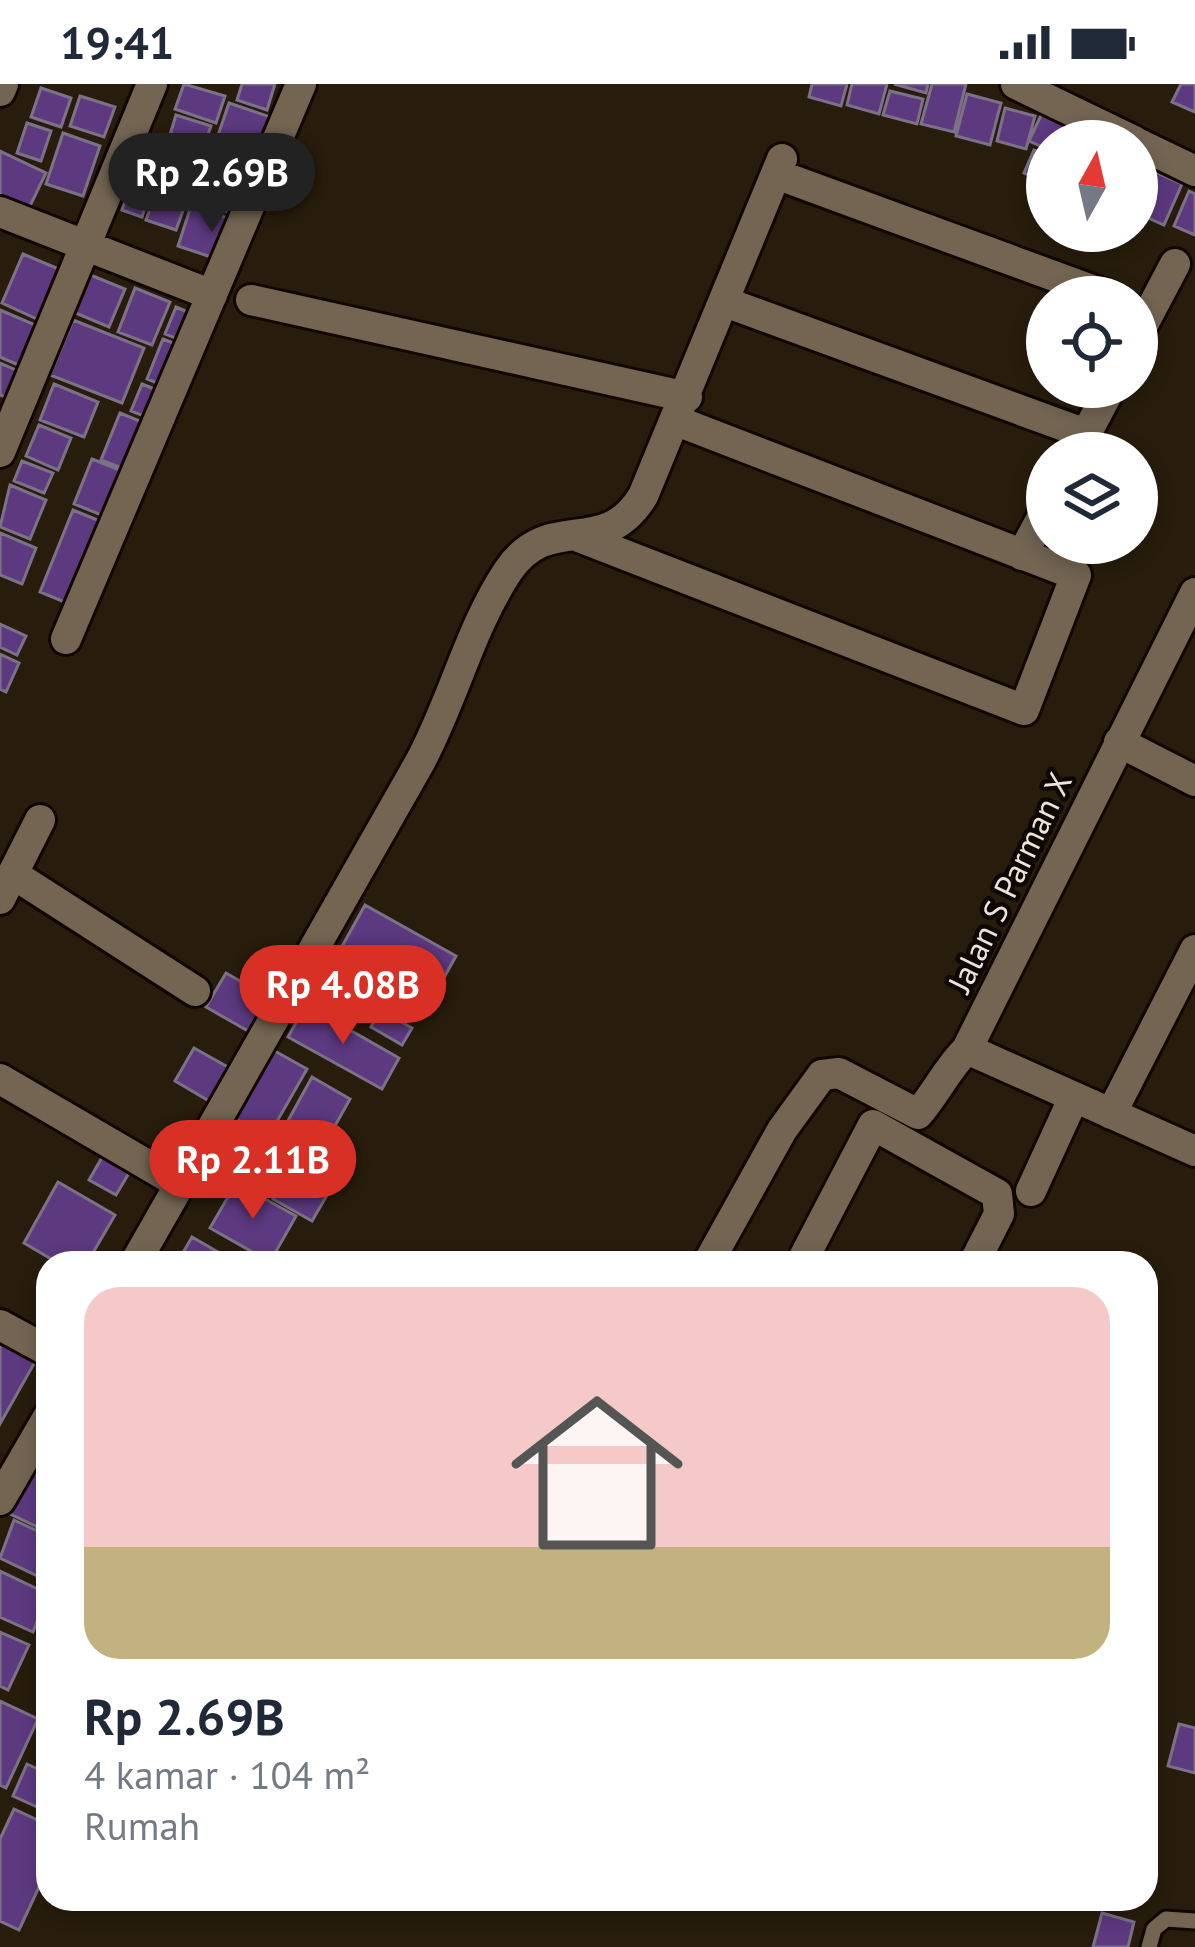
<!DOCTYPE html>
<html lang="id">
<meta charset="utf-8">
<style>
:root{--surface:#fff;--page:#f6f6f7;--text:#1f2937;--muted:#747a83;--accent:#d93025}
body{margin:0;font-family:"PT Sans",sans-serif;background:var(--page);color:var(--text);height:100vh;display:flex;flex-direction:column;font-size:45px;white-space:nowrap}
*{box-sizing:border-box;margin:0}
p{font-size:39px;color:var(--muted)}
.icon{flex:none;width:66px;height:66px;fill:none;stroke:currentColor;stroke-width:2;stroke-linecap:round;stroke-linejoin:round}
.map{position:relative;flex:1;overflow:hidden}
.side{position:absolute;left:36px;top:1167px;width:1122px;height:660px;display:flex;flex-direction:column;background:var(--surface);border-radius:36px;box-shadow:0 6px 18px #0003}
.side>*{flex:none}
.needle{width:78px;rotate:8deg}
.buttons{position:absolute;left:1026px;top:36px;display:grid;gap:24px}
.buttons a{display:grid;place-items:center;width:132px;height:132px;border-radius:50%;background:var(--surface);box-shadow:0 6px 18px #0003;font-size:60px}
.price{position:absolute;translate:-50% -102px;padding:0 27px;border-radius:42px;background:var(--accent);color:#fff;font-size:39px;line-height:78px;filter:drop-shadow(0 3px 6px #0008)}
.price::after{content:'';position:absolute;left:50%;top:72px;width:36px;height:27px;margin-left:-18px;background:inherit;clip-path:polygon(0 0,100% 0,50% 100%)}
.price.on{background:#222;color:#fff}
ul{padding:0;list-style:none}
li{display:grid;align-content:center;gap:24px;height:636px;padding:0 48px}
li span{display:grid;place-items:center;height:372px;border-radius:36px;color:#555}
li>.icon{margin-inline-start:auto}
span .icon{width:216px;height:216px;fill:#fffc;stroke-width:1}
li b{font-size:51px}
.status{display:flex;justify-content:space-between;align-items:center;height:84px;padding:0 60px;background:var(--surface);direction:ltr}
.status svg{height:33px;fill:currentColor}
.map>svg:first-child{display:block}
.building{fill:#5d3980;stroke:#7b7287;stroke-width:3}
.lines{fill:none;stroke-linecap:round;stroke-linejoin:round}
.service-casing{stroke:#110700;stroke-width:21}
.minor-casing{stroke:#110700;stroke-width:36}
.service{stroke:#736552;stroke-width:15}
.minor{stroke:#736552;stroke-width:30}
.labels{text-anchor:middle;dominant-baseline:central;stroke-width:9;stroke-linejoin:round;paint-order:stroke}
.street-label{font-size:33px;fill:#ece4da;stroke:#0d0803}
</style>
<div class="status"><b>19:41</b><svg viewBox="0 0 49 12"><path d="M0 12V9h3v3zM5 12V6h3v6zM10 12V3h3v9zM15 12V0h3v12zM26 1h20v11H26zM47 4h2v5h-2z"/></svg></div>
<div class="map">
<svg width="1195" height="1863" viewBox="0 0 1195 1863">
<rect width="100%" height="100%" fill="#281d0c"/>
<path class="building" d="M184,0L225,12L216,39L175,25Z
M242,0H275L267,26L237,16Z
M812,0H847L841,22L809,13Z
M852,0H887L879,30L847,21Z
M894,0H928L926,9Z
M932,0H966L954,48L921,40Z
M1181,0H1195V28L1172,18Z
M41,4L71,14L61,43L31,33Z
M890,7L923,15L917,40L883,31Z
M967,10L1001,19L990,61L956,52Z
M80,12L115,23L104,53L70,42Z
M229,19L276,35L256,97L208,81Z
M1005,24L1035,32L1026,65L997,57Z
M1043,27L1078,42L1071,57H1047V65L1029,57Z
M176,31L211,42L198,78L165,67Z
M27,39L51,47L41,77L17,69Z
M63,49L100,62L83,112L46,100Z
M1034,66L1047,72V99L1024,89Z
M0,67L46,89L28,126L0,113Z
M161,71L193,82L185,104L154,94Z
M1137,76L1153,83L1137,117Z
M206,85L252,101L241,132L195,117Z
M1155,88L1182,100L1164,141L1137,129Z
M133,92L153,99L142,133L122,126Z
M158,103L188,113L176,146L146,136Z
M1189,107L1195,110V151L1174,142Z
M191,122L246,140L232,180L178,162Z
M23,170L59,185L37,235L2,219Z
M88,190L125,205L109,243L73,228Z
M135,204L170,218L152,261L118,248Z
M176,223L207,236L196,262L165,250Z
M0,226L40,243L23,283L0,273Z
M73,236L144,264L122,319L50,291Z
M163,255L196,268L179,308L147,295Z
M0,279L16,286L5,313L0,311Z
M54,300L98,318L84,353L40,336Z
M142,300L175,313L164,340L131,327Z
M120,329L164,347L145,393L101,376Z
M39,341L71,354L58,386L26,372Z
M92,375L132,391L114,436L74,420Z
M22,377L53,389L44,409L14,397Z
M10,401L46,416L30,455L0,443Z
M73,426L117,444L84,526L40,508Z
M0,449L36,464L22,500L0,491Z
M0,540L26,552L17,571L0,563Z
M0,570L19,579L6,608L0,605Z
M365,821L456,872L431,917L340,866Z
M226,889L268,913L248,947L206,923Z
M306,921L399,974L382,1005L288,953Z
M380,926L412,944L402,961L371,943Z
M194,964L228,983L209,1017L175,997Z
M273,966L307,985L268,1053L234,1034Z
M312,993L350,1015L322,1065L284,1044Z
M108,1063L135,1079L116,1111L89,1096Z
M288,1089L327,1111L312,1137L273,1115Z
M58,1098L115,1131L87,1179H58L24,1159Z
M236,1099L296,1132L270,1178L210,1144Z
M192,1153L237,1179H177Z
M0,1256L36,1276L0,1340Z
M27,1385L48,1394V1448L6,1428Z
M14,1436L48,1452V1497L0,1474Z
M0,1487L48,1510L33,1548L0,1533Z
M0,1548L29,1561L8,1606L0,1602Z
M0,1617L38,1635L6,1704L0,1701Z
M1179,1640L1195,1644V1689L1168,1682Z
M27,1680L48,1690V1728L13,1712Z
M14,1725L48,1741V1784L19,1846L0,1837V1755Z
M1102,1829L1134,1838L1128,1863H1093Z"/>
<g class="lines">
<g class="service-casing">
<path id="service" d="M1149,1863L1154,1845L1166,1835L1195,1837"/>
</g>
<g class="minor-casing">
<path id="minor" d="M1016,0L1134,57
M0,7L3,0
M1137,59L1195,87
M776,90L1111,213
M0,128L212,211
M251,216L687,313
M725,218L1086,350
M1137,252L1175,180
M1077,367L1111,303
M0,368L152,0
M579,453L1024,626L1076,491L677,337
M1022,471L1047,424
M66,555L301,0
M1119,658L1195,697
M13,790L195,907
M0,815L40,736
M967,965L1195,1067
M0,995L180,1100
M1111,1030L1195,866
M1031,1107L1074,1013
M135,1179C230,1012 326,845 420,678C453,617 470,544 508,487C550,425 603,477 643,412L782,75
M708,1179L782,1046L822,991L839,989L918,1030C937,1008 946,986 967,965L1195,509
M801,1179L873,1041L997,1110L999,1130L974,1179
M0,1241L48,1267
M0,1416L48,1333"/>
</g>
<use href="#service" class="service"/>
<use href="#minor" class="minor"/>
</g>
<g class="labels">
<g class="street-label">
<text transform="translate(1009 798) rotate(-64)">Jalan S Parman X</text>
</g>
</g>
</svg>
<div class="buttons">
<a><svg class="needle" viewBox="-14 -14 28 28"><path d="M0-13l5 13h-10z" fill="#e53935"/><path d="M0 13l5-13h-10z" fill="#747a83"/></svg></a>
<a><svg class="icon" aria-label="locate" viewBox="0 0 24 24"><circle cx="12" cy="12" r="6"/><path d="M12 2v4M12 18v4M2 12h4M18 12h4"/></svg></a>
<a><svg class="icon" aria-label="layers" viewBox="0 0 24 24"><path d="M12 4l9 5-9 5-9-5zM3 14l9 5 9-5"/></svg></a>
</div>
<b class="price on" style="left:212px;top:151px">Rp 2.69B</b>
<b class="price" style="left:343px;top:963px">Rp 4.08B</b>
<b class="price" style="left:253px;top:1138px">Rp 2.11B</b>
<section class="side">
<ul>
<li><span style="background:linear-gradient(#f6c9c9 70%,#c2b280 0)"><svg class="icon" aria-label="home" viewBox="0 0 24 24"><path d="M3 11l9-7 9 7M6 9v11h12V9"/></svg></span><div><b>Rp 2.69B</b><p>4 kamar · 104 m²</p><p>Rumah</p></div></li>
</ul>
</section>
</div>
